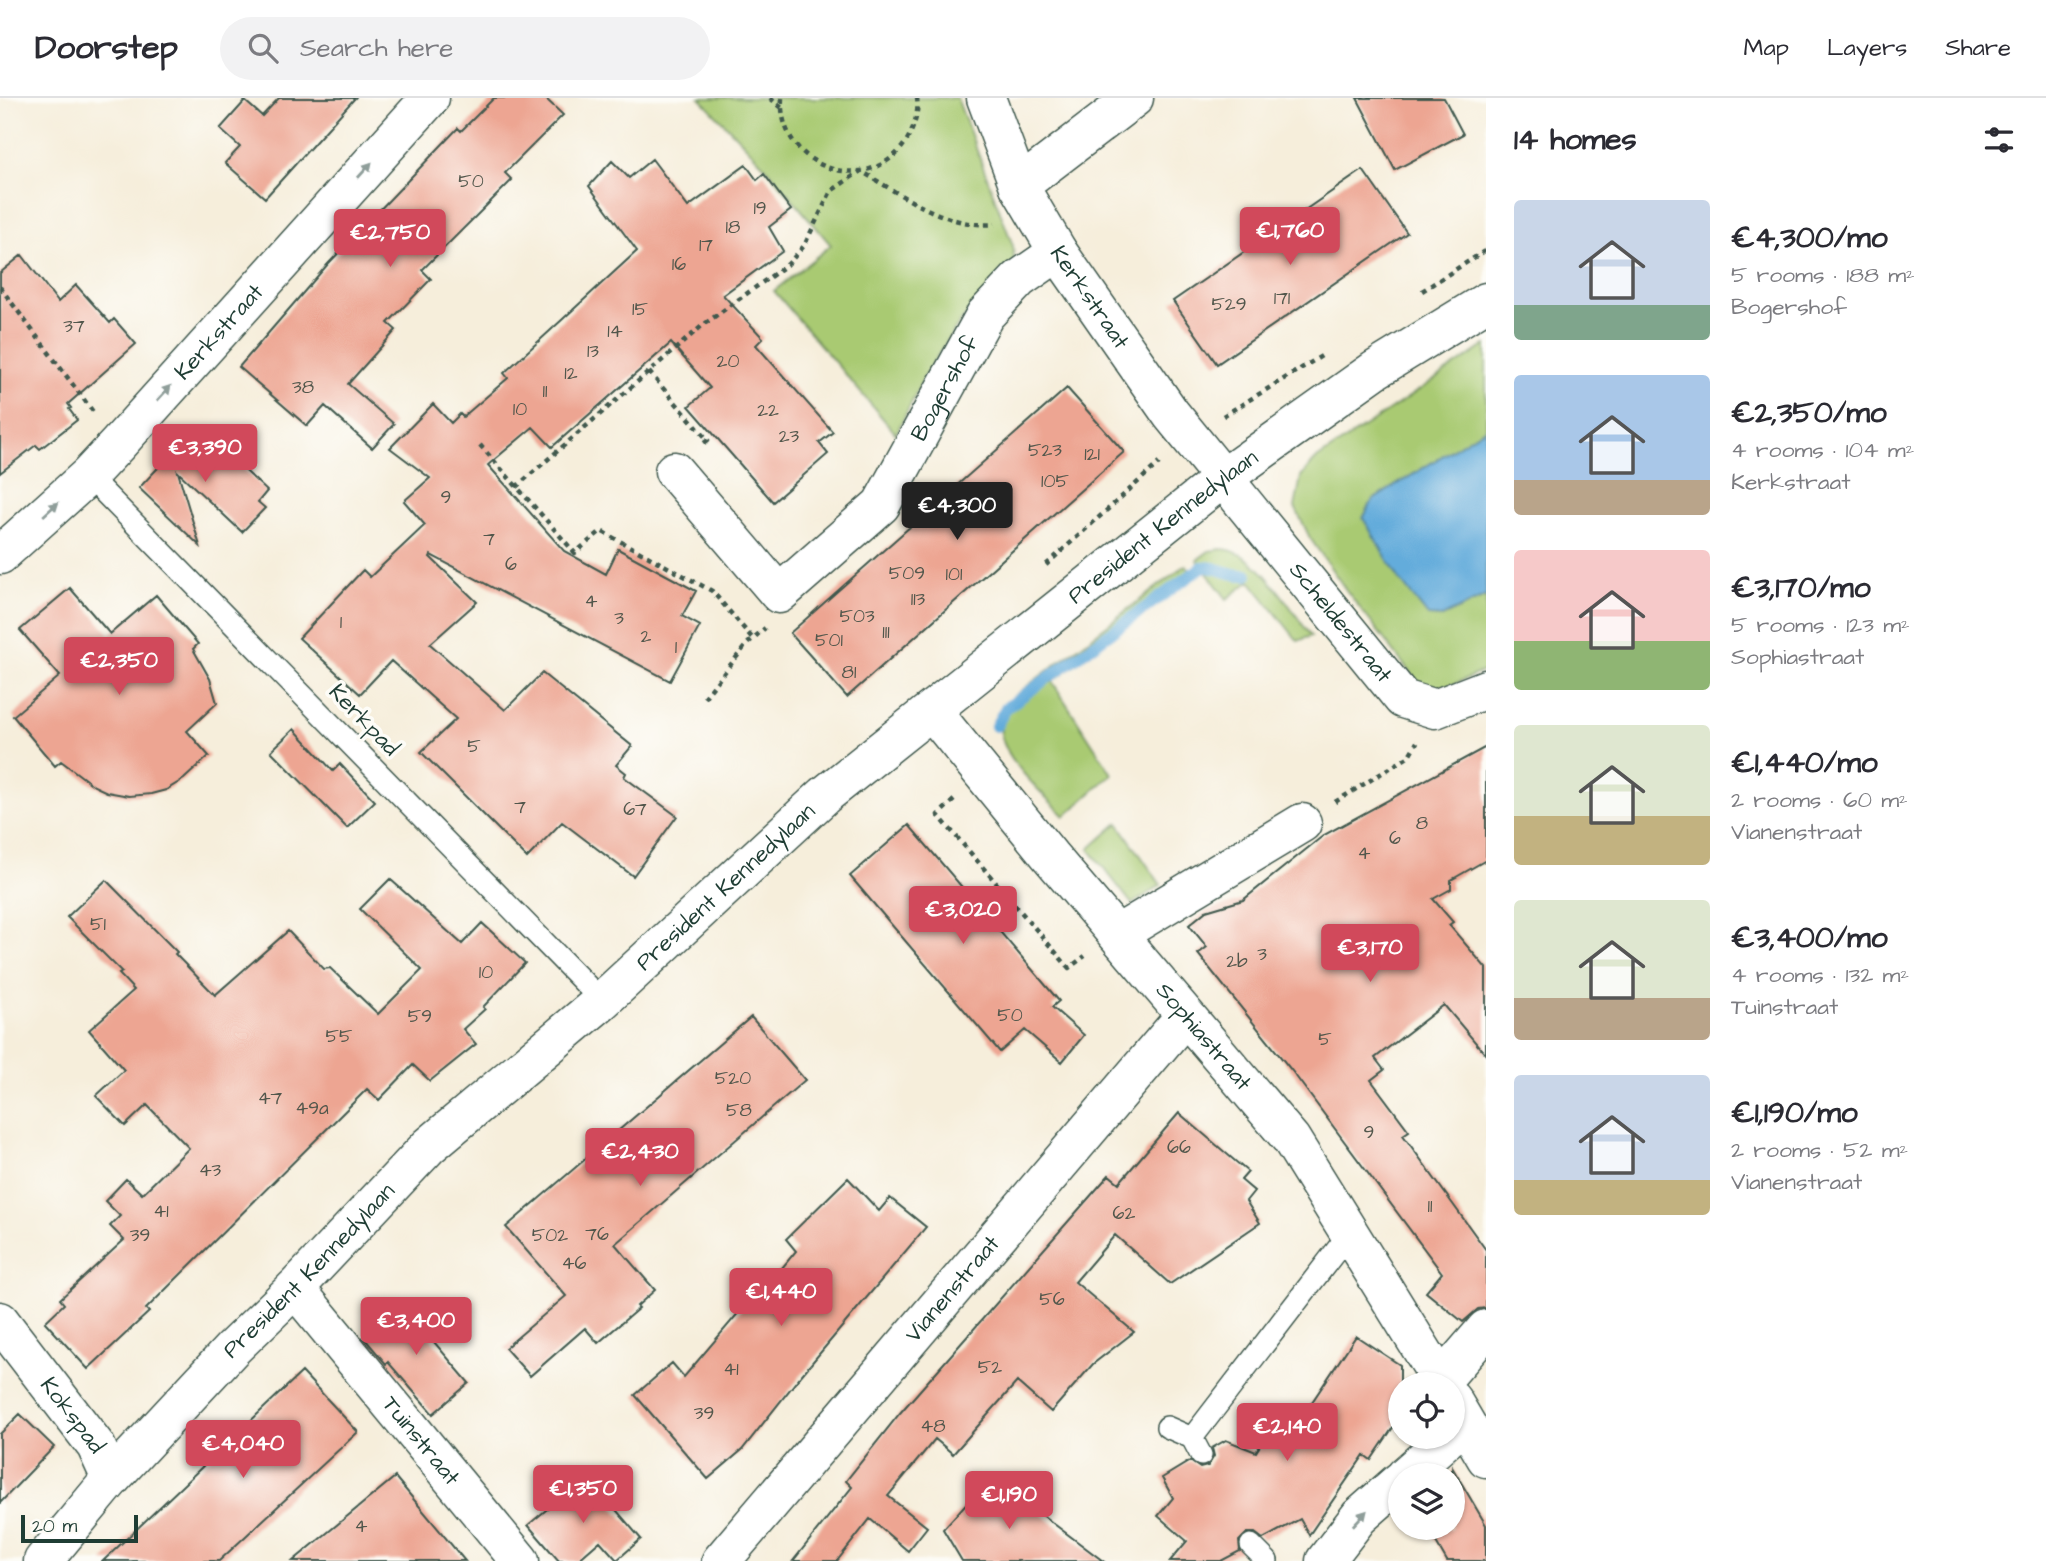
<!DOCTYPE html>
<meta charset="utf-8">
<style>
:root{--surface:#fff;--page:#f2f2f3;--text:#2b2b33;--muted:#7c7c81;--line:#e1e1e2;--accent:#d1495b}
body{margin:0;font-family:"Architects Daughter",sans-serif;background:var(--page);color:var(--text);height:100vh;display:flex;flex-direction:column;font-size:26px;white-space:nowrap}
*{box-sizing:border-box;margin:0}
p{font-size:23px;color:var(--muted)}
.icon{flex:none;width:38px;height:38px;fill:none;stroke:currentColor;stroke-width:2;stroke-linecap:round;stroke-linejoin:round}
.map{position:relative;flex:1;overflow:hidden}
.drawer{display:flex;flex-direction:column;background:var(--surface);width:560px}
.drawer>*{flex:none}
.buttons{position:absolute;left:1388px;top:1274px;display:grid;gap:14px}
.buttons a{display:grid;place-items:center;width:77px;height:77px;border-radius:50%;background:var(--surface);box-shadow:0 2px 5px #0004;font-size:35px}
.scale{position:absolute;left:21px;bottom:18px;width:117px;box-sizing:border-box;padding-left:7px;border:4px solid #1f3d34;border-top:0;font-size:19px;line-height:24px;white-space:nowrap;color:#1f3d34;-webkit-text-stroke:5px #fdfcf7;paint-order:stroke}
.price{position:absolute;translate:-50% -60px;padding:0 16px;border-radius:7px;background:var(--accent);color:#fff;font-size:23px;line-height:46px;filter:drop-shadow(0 2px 4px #0008)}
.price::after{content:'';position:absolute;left:50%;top:42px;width:21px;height:16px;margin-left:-10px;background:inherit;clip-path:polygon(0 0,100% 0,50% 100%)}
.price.selected{background:#222;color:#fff}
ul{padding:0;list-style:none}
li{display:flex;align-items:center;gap:21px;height:175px;padding:0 28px}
li span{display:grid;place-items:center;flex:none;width:196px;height:140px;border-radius:7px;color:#555}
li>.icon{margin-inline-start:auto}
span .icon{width:84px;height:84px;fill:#fffc;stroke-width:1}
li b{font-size:30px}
h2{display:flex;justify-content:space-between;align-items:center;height:84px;padding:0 28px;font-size:30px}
header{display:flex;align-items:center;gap:42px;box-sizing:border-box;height:98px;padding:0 35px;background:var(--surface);border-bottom:2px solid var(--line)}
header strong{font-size:33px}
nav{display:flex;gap:38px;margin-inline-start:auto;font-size:24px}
.search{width:490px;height:63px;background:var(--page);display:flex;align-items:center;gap:18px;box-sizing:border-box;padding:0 24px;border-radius:38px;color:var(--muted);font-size:26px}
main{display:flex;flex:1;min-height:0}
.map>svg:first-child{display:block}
.green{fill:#a9ca72;stroke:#648453;stroke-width:2}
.water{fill:#64acdb;stroke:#427488;stroke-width:2}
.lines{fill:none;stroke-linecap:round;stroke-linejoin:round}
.stream{stroke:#64acdb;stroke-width:12}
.building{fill:#eda592}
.lane-casing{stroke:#3f584d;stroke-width:24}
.street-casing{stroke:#3f584d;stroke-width:41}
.secondary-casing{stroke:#3f584d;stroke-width:41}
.path{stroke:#3f584d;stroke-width:4.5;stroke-dasharray:5 5;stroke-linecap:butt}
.lane{stroke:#fff;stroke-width:21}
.street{stroke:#fff;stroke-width:38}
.secondary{stroke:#fff;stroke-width:38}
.oneway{fill:#8f9e9a}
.labels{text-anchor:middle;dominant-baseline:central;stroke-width:7;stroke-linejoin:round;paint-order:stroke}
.number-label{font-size:19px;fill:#52574c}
.street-label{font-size:23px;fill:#1f3d34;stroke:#fdfcf7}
</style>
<header>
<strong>Doorstep</strong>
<div class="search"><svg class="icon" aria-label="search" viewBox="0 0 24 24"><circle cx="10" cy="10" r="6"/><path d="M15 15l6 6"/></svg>Search here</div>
<nav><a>Map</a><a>Layers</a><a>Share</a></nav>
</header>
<main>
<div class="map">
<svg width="1486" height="1463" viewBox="0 0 1486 1463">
<rect width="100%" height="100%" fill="#fdfcf7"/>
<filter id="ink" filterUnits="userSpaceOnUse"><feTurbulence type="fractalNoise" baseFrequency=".0143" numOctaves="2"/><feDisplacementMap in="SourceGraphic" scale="14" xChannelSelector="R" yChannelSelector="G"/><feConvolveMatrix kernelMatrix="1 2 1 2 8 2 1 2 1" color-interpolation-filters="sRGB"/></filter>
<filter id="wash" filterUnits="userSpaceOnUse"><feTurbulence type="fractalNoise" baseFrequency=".00686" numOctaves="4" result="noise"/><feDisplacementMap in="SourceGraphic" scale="28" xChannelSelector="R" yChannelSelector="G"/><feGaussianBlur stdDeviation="1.57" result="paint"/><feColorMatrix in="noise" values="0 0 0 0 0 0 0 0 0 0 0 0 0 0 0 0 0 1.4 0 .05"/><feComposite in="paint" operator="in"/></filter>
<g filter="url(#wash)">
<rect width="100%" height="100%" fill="#f6eedb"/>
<path class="green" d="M700,0H957L1013,148L1014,164L960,224L927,273L896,336L774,193L831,147L764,67Z
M1486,247V330L1373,402L1442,519L1486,498V572L1449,588L1422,590L1346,492L1310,440L1295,409L1301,379L1314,363Z
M1221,451C1257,451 1291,512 1311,538L1298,543L1250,483L1227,501L1197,462L1209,453Z
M1186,467L1195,478L1052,583L1112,676L1065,718C1045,698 1006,664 1001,636C999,622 1005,611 1012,600Z
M1118,725L1161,787L1132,806L1089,751Z"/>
<path class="water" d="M1486,330V498L1442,519L1428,518L1399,481L1363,420L1373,402Z"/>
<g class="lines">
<path class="stream" d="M996,628L1006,610L1202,469C1221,468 1226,478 1247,477"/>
</g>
<g id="blocks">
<path class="building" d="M279,0H355L265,100L225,65L240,49L220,31L245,3L262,18Z
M494,0H545L563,17L505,75L512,82L422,172L431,181L388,225L396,232L348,286L394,326L372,350L325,308L307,328L239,269L328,166L458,30L461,33Z
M1357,0H1444L1463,36L1395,72Z
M652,61L688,109L746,67L757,82L764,76L791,112L769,129L783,153L723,197L763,240L756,247L833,334L819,345L828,356L773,404L689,308L710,290L671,245L552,349L533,329L488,367L564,453L606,476L618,451L696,493L682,518L700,528L670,583L431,457L430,459L477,504L430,546L505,612L542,575L632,648L616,667L626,675L624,679L677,718L633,778L562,724L527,760L421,654L456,621L391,563L360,596L299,540L363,472L370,479L425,427L404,403L430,380L390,350L433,306L451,325L460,316L463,319L508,280L504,275L637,153L589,88L612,63L629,80Z
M1363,72L1407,135L1217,266L1173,203Z
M22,157L58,204L76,187L110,225L114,221L136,246L68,306L71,310L69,311L77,322L40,351L36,347L0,375V175Z
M1067,290L1124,354L847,599L790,535Z
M200,330L267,393L258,404L265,410L242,434L178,374L200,448L139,390L189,337L191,339Z
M70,490L110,536L156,497L198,546L193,551L210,581L217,605L187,633L209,658L184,681L166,692L151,696L129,698L107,694L94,688L61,663L55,668L13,618L60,578L20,532Z
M294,631L333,673L340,666L375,703L347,730L271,653Z
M1486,649V762L1451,782V791L1433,801L1453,824L1449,827L1486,870V957L1444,907L1375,960L1384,972L1371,982L1409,1033L1403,1037L1486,1152V1210L1478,1211L1463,1224L1426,1194L1442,1175L1292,973L1198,856L1207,849L1189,827L1206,813L1243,802L1324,737Z
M909,727L1059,903L1052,909L1084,937L1062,964L1025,932L1000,954L850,778Z
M390,781L462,846L482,825L525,865L483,909L485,911L463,931L476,946L430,983L413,967L379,1002L367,991L146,1211L149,1214L88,1271L45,1224L64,1206L60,1201L124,1142L110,1128L120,1118L105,1103L126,1081L142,1096L189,1050L147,1007L125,1028L96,998L124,972L89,932L134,892L119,876L122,874L67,819L106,782L177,854L175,856L215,897L288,833L324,871L330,870L378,916L422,872L360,811Z
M751,919L805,982L615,1146L655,1192L637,1208L639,1210L598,1245L585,1230L530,1278L505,1250L566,1198L506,1129Z
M1179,1015L1248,1074L1241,1082L1254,1093L1246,1103L1260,1125L1170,1186L1115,1137L1075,1184L1134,1234L1093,1266L1051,1314L1017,1284L953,1356L935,1341L888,1398L927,1429L908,1453L870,1421L837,1463H793L852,1389L846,1383L900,1315L1109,1077L1119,1085Z
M848,1080L879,1113L890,1100L926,1129L799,1280L742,1352L708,1381L635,1297L672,1265L684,1279L751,1200L754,1204L796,1153L786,1141Z
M401,1211H413L422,1222V1230L469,1285L433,1316L388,1264L386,1266L365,1241L374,1234L373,1221L385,1212Z
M1356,1238L1400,1267V1319L1371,1362L1364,1357L1309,1437L1300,1421L1263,1441L1255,1435H1247L1239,1443L1240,1453L1221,1463H1170L1187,1443L1158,1418L1173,1400L1162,1380L1190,1363L1200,1370L1208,1368L1214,1358L1212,1350L1226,1342L1256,1354L1272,1329L1288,1340Z
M302,1274L358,1334L219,1463H103Z
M20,1316L54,1349L0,1405V1336Z
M1452,1369L1486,1427V1463H1447L1428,1430H1452Z
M587,1378L641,1441L617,1462L600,1443L577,1463H559L528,1427Z
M991,1378L1058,1429L1103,1463H962L943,1431Z
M395,1379L465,1463H293Z"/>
</g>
</g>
<g filter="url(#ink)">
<use href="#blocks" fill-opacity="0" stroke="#3f584d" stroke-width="2"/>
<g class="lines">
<g class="lane-casing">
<path id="lane" d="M88,378L602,903
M1167,1329L1192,1340
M1201,1357L1192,1340L1339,1149L1351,1137
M1251,1447L1267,1463"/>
</g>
<g class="street-casing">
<g id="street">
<path id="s1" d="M986,0L1019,88L1058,154L1171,316L1403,601L1435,611L1486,591"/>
<path d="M1019,88L1134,0"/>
<path id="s2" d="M674,373L779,496L881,407L985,217L1019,181L1058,154"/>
<path id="s3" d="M0,457L88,378L118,346L430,0"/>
<path id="s4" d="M932,613L1050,758L1291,1041L1443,1286"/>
<path d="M1118,836L1302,725"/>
<path id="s5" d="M295,1190L520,1463"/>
<path id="s6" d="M0,1223L96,1348L111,1381"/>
<path d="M1441,1283L1486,1231"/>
<path d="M1452,1302L1486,1360"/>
<path d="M1406,1377L1449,1339"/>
<path id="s7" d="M721,1463L1185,918"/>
<path d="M1325,1463L1359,1419L1400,1383"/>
</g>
</g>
<g class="secondary-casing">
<g id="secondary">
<path id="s8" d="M43,1463L111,1381L232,1251L295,1190L429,1048L602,903L825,697L1223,380L1375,272L1486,204"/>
</g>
</g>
<path class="path" d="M770,0L782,10
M782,0C777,70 870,102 907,42C914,29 919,15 917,0
M0,189L94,315
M1422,193L1486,152
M649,274L708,342L703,346
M1223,318L1323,257
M480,347L575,455L601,433L712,493L753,541
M516,389L703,227L788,166L804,148L831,93L861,73C900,96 947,131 995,126
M1046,467L1159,365
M704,600L747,546L765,530
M954,702L938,717L1069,870L1085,858
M1335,704L1408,659L1417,644"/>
<use href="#lane" class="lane"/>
<use href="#street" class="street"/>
<use href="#secondary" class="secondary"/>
</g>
<defs><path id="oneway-solid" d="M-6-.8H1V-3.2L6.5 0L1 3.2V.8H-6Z" transform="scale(1.75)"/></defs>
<g class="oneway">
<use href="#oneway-solid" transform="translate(365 72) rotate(-48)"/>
<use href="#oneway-solid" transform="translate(164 295) rotate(-48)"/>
<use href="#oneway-solid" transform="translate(51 411) rotate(-42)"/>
<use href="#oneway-solid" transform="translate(1360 1420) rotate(-47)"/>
</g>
</g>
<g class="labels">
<g class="number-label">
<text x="471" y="83">50</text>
<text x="760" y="110">19</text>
<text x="733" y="129">18</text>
<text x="706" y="147">17</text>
<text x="679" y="166">16</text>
<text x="1282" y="200">171</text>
<text x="1229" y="206">529</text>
<text x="640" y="211">15</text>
<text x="74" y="228">37</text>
<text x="615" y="233">14</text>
<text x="593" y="253">13</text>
<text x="728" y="263">20</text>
<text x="571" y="275">12</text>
<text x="303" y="289">38</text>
<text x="545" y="293">11</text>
<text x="520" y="311">10</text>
<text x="768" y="312">22</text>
<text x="789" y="338">23</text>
<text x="1045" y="352">523</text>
<text x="1092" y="356">121</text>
<text x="1055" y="383">105</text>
<text x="446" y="399">9</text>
<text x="489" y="441">7</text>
<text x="511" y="466">6</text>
<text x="907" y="475">509</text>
<text x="954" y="476">101</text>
<text x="918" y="501">113</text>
<text x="591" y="503">4</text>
<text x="857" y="518">503</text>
<text x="619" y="520">3</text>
<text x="341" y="524">1</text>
<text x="886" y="534">111</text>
<text x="646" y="538">2</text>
<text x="829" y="542">501</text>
<text x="676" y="549">1</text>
<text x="849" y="574">81</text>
<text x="474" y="648">5</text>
<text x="520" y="709">7</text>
<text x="635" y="711">67</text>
<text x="1422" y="725">8</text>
<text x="1395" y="740">6</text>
<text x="1364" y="755">4</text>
<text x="98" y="826">51</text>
<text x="1262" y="856">3</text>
<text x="1237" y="863">2b</text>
<text x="486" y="874">10</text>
<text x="1010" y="917">50</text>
<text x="420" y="918">59</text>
<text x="339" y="938">55</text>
<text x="1325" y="941">5</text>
<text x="733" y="980">520</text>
<text x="270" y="1000">47</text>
<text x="312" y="1010">49a</text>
<text x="739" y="1012">58</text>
<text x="1369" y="1034">9</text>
<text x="1179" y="1049">66</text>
<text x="210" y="1072">43</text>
<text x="1430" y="1108">11</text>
<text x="161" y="1113">41</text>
<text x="1124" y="1115">62</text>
<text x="597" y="1136">76</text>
<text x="140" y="1137">39</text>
<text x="550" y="1137">502</text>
<text x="574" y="1165">46</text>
<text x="1052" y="1201">56</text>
<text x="990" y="1269">52</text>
<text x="731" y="1271">41</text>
<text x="704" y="1315">39</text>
<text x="933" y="1328">48</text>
<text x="361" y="1428">4</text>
</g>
<g class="street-label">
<text stroke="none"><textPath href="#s1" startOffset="226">Kerkstraat</textPath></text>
<text stroke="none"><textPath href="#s3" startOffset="313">Kerkstraat</textPath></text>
<text stroke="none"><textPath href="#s2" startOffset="430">Bogershof</textPath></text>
<text stroke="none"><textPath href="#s8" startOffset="1528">President Kennedylaan</textPath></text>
<text stroke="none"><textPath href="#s1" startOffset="637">Scheldestraat</textPath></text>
<text transform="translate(364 622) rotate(46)">Kerkpad</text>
<text stroke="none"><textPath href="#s8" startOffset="961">President Kennedylaan</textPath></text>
<text stroke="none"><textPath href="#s4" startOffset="424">Sophiastraat</textPath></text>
<text stroke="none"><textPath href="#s8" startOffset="394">President Kennedylaan</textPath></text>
<text stroke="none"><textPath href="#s7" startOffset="357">Vianenstraat</textPath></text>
<text stroke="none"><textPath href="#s6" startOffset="119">Kokspad</textPath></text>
<text stroke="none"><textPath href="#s5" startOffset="198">Tuinstraat</textPath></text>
</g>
</g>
</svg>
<div class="buttons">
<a><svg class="icon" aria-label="locate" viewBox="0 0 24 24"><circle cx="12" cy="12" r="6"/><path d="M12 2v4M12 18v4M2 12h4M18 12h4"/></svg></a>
<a><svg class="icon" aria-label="layers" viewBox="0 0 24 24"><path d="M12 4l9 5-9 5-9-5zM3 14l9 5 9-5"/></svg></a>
</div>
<div class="scale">20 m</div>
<b class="price" style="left:1290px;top:169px">€1,760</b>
<b class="price" style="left:390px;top:171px">€2,750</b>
<b class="price" style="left:205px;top:386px">€3,390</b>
<b class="price selected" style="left:957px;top:444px">€4,300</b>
<b class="price" style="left:119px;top:599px">€2,350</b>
<b class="price" style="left:963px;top:848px">€3,020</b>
<b class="price" style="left:1370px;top:886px">€3,170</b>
<b class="price" style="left:640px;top:1090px">€2,430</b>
<b class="price" style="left:781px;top:1230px">€1,440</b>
<b class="price" style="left:416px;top:1259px">€3,400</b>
<b class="price" style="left:1287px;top:1365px">€2,140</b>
<b class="price" style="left:243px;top:1382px">€4,040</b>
<b class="price" style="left:583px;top:1427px">€1,350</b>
<b class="price" style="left:1009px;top:1433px">€1,190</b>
</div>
<section class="drawer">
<h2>14 homes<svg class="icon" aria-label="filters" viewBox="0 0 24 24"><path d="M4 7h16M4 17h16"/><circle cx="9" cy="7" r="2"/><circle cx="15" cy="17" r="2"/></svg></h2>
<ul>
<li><span style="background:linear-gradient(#c9d6e8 75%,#7fa58c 0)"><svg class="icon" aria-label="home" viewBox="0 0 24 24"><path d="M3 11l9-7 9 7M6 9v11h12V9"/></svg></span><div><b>€4,300/mo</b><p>5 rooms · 188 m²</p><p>Bogershof</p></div></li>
<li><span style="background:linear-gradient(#a9c7e8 75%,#b9a48a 0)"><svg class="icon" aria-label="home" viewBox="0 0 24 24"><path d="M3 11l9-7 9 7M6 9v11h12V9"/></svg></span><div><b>€2,350/mo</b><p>4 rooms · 104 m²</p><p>Kerkstraat</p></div></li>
<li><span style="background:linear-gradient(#f6c9c9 65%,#8fb573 0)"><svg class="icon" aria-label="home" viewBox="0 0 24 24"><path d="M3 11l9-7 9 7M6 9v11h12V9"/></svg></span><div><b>€3,170/mo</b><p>5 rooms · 123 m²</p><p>Sophiastraat</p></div></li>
<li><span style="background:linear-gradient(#dfe7d0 65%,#c2b280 0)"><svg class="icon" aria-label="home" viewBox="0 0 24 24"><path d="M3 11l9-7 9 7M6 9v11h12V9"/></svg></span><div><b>€1,440/mo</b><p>2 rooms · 60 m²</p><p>Vianenstraat</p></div></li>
<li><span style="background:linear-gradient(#dfe7d0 70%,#b9a48a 0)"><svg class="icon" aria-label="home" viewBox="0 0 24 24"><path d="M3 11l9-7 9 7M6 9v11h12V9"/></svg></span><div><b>€3,400/mo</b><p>4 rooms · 132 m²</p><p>Tuinstraat</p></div></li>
<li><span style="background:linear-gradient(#c9d6e8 75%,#c2b280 0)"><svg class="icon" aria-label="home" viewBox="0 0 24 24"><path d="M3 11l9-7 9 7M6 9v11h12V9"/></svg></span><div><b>€1,190/mo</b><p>2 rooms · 52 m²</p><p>Vianenstraat</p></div></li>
</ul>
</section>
</main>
